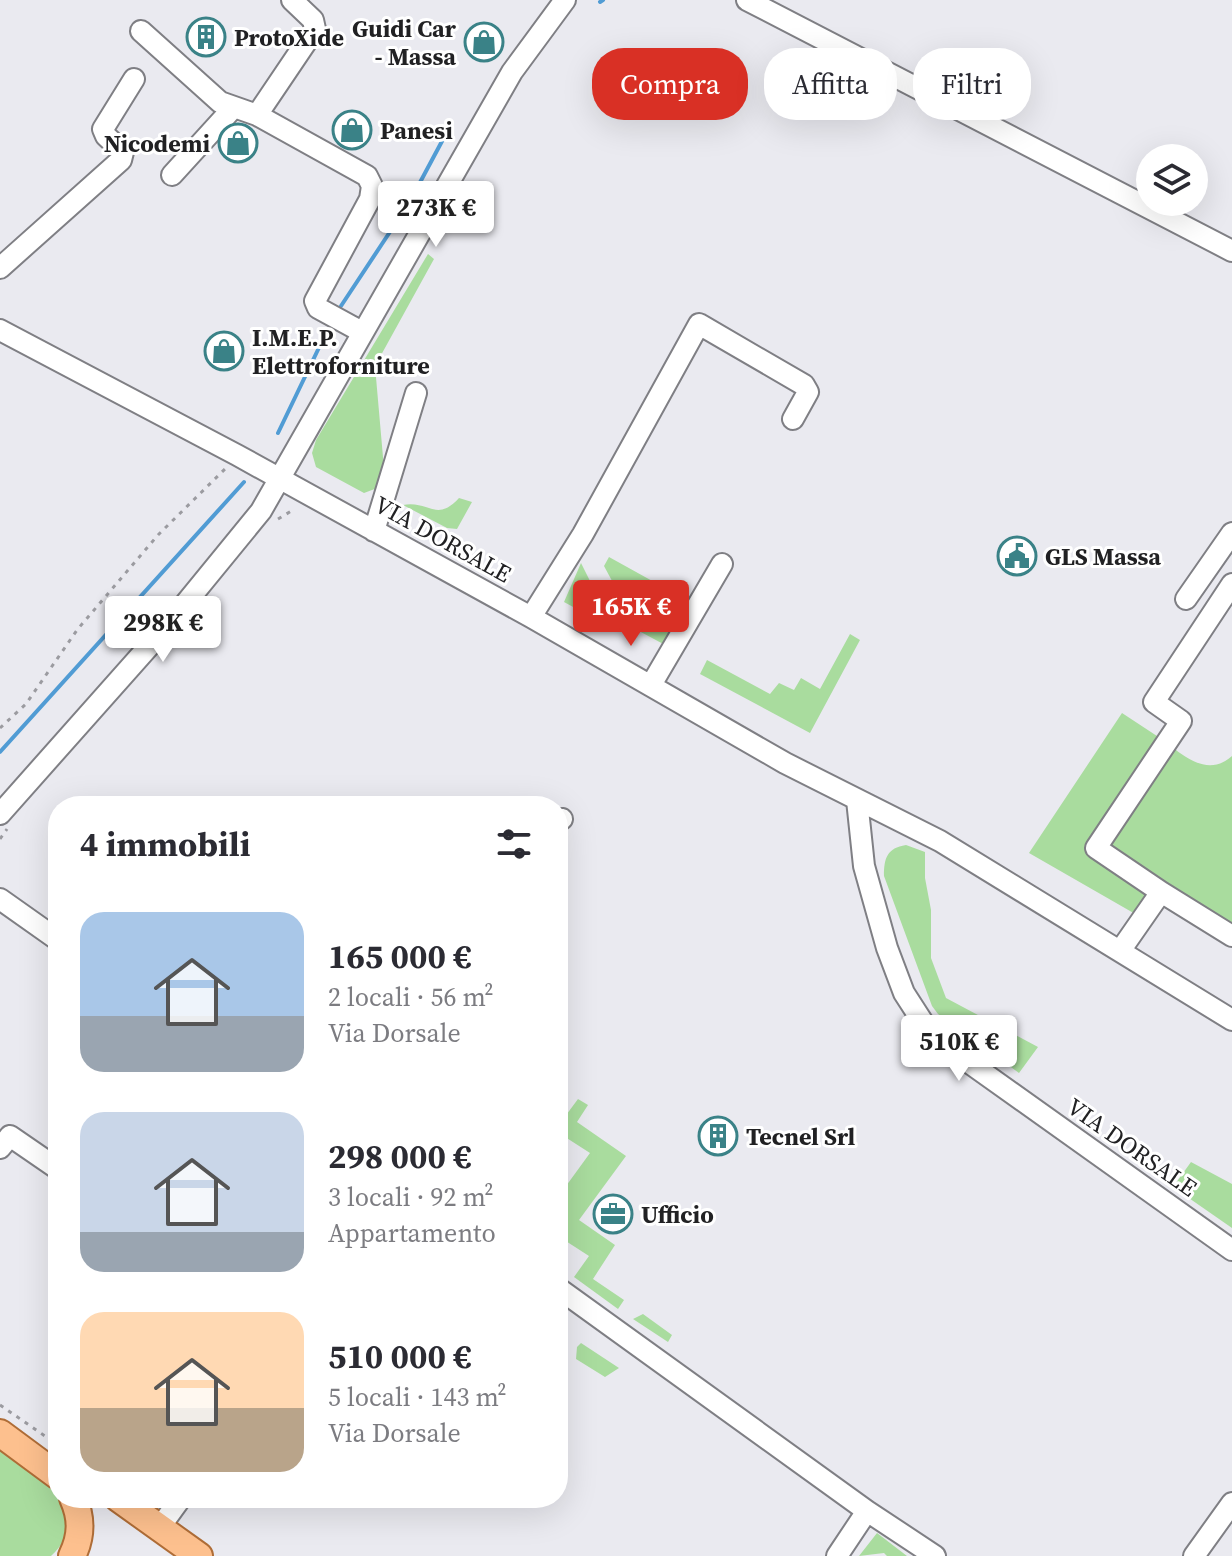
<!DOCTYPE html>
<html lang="it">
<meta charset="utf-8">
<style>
:root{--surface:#fff;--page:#f2f2f3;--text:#2b2b33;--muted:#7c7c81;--accent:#d93025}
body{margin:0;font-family:"Source Serif 4",serif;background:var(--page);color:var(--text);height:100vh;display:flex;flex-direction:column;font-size:30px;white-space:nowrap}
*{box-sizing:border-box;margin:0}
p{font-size:26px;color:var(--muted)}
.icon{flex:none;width:44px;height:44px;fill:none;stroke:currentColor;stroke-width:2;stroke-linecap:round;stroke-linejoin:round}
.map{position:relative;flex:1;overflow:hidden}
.sheet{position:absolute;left:48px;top:796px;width:520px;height:712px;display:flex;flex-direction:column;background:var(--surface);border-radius:32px;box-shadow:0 8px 32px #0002}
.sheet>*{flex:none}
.guide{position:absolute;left:592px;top:48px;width:520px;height:72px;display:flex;gap:16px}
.controls{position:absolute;left:1136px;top:144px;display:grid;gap:16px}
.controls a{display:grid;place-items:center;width:72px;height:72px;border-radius:50%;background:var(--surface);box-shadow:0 8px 32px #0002;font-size:40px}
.price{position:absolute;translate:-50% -68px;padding:0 18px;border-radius:8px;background:#fff;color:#222;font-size:26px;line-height:52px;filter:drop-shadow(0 2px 4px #0008)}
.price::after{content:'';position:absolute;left:50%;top:48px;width:24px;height:18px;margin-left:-12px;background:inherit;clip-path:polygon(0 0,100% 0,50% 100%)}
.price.active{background:var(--accent);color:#fff}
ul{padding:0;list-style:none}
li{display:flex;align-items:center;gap:24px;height:200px;padding:0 32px}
li span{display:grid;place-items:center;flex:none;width:224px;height:160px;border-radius:24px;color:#555}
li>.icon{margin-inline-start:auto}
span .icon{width:96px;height:96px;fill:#fffc;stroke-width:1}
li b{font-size:34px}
h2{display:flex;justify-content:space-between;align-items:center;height:96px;padding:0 32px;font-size:34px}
.chip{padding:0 28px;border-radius:32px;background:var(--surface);box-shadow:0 8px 32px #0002;font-size:28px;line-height:72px}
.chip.active{background:var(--accent);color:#fff}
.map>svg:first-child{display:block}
.green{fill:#a9dc9e}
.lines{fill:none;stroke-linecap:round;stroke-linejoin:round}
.stream{stroke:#519cd4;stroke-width:4}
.minor-casing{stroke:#7f7f84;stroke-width:24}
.major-casing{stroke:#af6d37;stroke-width:30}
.path{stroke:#9b9ba0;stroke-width:3;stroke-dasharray:4 6;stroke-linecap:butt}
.minor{stroke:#fff;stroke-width:20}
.major{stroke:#fdc08e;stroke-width:26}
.labels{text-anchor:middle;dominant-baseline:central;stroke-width:6;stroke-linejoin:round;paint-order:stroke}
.poi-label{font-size:24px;font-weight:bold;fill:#212123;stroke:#fff;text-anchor:start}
.street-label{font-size:24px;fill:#212123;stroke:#fff}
</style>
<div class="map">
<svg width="1232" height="1556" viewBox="0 0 1232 1556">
<rect width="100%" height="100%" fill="#eaeaf0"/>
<path class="green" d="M428,254L434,259L375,366L385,480L380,487L364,493L316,467L312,453L316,440Z
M459,498L472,502L457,529L447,528L403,505C429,500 436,523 459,498Z
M609,557L692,603L667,646L639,631L604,566Z
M581,563L594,589L615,615L610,627L564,602Z
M850,634L860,640L810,733L700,674L707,660L770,694L779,683L794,690L801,678L820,689Z
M1122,713L1160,738L1094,836L1150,894L1137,915L1029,853Z
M1171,746C1189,761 1211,775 1232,756V927L1106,846Z
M906,845L925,852V878L931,910V958L946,998L1038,1047L1019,1073L938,1014L932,1006L884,876C884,858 887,848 906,845Z
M578,1099L588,1105L577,1122L626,1156L579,1220L615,1245L593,1279L624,1300L618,1309L574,1277L589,1256L558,1236V1197L590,1153L562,1135L558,1140V1126Z
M1191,1162L1232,1184V1228L1173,1187Z
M643,1314L672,1335L668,1342L633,1319Z
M581,1343L619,1368L605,1377L576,1359L577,1347Z
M0,1449L58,1491V1498H62C68,1523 72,1536 51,1556H0Z
M877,1533L907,1556H887L884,1553L859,1556Z"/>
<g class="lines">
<path class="stream" d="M600,2L603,0
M341,306L409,203L448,130
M278,433L326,333
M0,752L244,482"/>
<g class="minor-casing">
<path id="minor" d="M747,0L1232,251
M141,31L220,102L257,115L367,176L372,186L370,199L315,301L318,308L362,332
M257,115L315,29L313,20L292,0
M172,175L233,108
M0,268L121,160L123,152L106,136L103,129L134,79
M0,330L237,455L531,617L785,763L940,841L1232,1020
M374,531L416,393
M1186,599L1232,533
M531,617L583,534L699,324L804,385L808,392L793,419
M651,685L722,564
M857,800L864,866L887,948L904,993L924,1024L957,1054L1232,1250
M0,814L167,626L261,511L512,72L565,0
M558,822L562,819
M1161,892L1096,848L1181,721L1154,702L1232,584
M0,899L58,940
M1120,951L1161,892L1232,936
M0,1148L10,1136L58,1169
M558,1288L867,1511L935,1556
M160,1527L181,1498
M837,1556L867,1511
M1194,1556L1232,1503"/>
</g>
<g class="major-casing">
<path id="major" d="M0,1433L58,1476
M118,1498L199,1556
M72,1556C82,1536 82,1518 73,1498"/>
</g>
<path class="path" d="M278,519L293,510
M0,728L26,704L77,630L158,535L227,467
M0,839L7,829
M0,1405L58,1445"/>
<use href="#minor" class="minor"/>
<use href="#major" class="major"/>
</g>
<defs>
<g id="building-ring" transform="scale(2)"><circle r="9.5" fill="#fff" stroke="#3a8287" stroke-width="1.5"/><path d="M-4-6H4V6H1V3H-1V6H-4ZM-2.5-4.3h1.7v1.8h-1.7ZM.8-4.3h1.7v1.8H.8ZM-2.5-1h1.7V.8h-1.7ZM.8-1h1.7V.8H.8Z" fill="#3a8287"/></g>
<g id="shop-ring" transform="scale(2)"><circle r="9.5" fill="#fff" stroke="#3a8287" stroke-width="1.5"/><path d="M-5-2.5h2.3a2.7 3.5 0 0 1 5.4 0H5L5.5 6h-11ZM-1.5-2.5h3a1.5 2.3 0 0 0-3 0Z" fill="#3a8287"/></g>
<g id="civic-ring" transform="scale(2)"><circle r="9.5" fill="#fff" stroke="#3a8287" stroke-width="1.5"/><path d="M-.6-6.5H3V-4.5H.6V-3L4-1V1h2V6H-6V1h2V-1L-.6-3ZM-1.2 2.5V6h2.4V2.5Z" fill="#3a8287"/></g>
<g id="office-ring" transform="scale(2)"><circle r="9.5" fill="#fff" stroke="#3a8287" stroke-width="1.5"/><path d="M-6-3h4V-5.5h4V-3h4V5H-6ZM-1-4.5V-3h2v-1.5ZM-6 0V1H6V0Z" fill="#3a8287"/></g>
</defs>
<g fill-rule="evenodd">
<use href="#building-ring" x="206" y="37"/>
<use href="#shop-ring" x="484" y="42"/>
<use href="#shop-ring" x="352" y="130"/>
<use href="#shop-ring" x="238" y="143"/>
<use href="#shop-ring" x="224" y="351"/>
<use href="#civic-ring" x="1017" y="556"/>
<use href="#building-ring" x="718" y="1136"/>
<use href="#office-ring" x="613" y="1214"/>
</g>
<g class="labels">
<g class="poi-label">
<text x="456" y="28" text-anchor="end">Guidi Car<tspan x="456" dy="28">- Massa</tspan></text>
<text x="234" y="37">ProtoXide</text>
<text x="380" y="130">Panesi</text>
<text x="210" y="143" text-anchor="end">Nicodemi</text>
<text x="252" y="337">I.M.E.P.<tspan x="252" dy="28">Elettroforniture</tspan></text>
<text x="1045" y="556">GLS Massa</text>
<text x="746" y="1136">Tecnel Srl</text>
<text x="641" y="1214">Ufficio</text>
</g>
<g class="street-label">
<text transform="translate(443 539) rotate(29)">VIA DORSALE</text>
<text transform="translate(1132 1147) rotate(35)">VIA DORSALE</text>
</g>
</g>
</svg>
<div class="controls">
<a><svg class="icon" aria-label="layers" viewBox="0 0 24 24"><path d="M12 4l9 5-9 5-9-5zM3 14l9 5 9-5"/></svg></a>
</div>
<b class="price" style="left:436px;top:249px">273K €</b>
<b class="price active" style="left:631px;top:648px">165K €</b>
<b class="price" style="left:163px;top:664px">298K €</b>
<b class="price" style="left:959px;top:1083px">510K €</b>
<div class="guide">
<a class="chip active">Compra</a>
<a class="chip">Affitta</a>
<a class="chip">Filtri</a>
</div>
<section class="sheet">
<h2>4 immobili<svg class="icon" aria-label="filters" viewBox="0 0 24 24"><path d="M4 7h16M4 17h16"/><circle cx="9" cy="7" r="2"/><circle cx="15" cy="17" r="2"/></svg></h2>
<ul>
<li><span style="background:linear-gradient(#a9c7e8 65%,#9aa5b1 0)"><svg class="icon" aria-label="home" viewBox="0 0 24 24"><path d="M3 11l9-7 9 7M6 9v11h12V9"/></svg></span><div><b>165 000 €</b><p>2 locali · 56 m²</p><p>Via Dorsale</p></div></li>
<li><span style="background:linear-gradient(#c9d6e8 75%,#9aa5b1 0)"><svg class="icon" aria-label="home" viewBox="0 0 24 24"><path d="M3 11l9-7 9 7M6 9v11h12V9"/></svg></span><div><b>298 000 €</b><p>3 locali · 92 m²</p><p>Appartamento</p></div></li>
<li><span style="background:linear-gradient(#ffd9b3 60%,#b9a48a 0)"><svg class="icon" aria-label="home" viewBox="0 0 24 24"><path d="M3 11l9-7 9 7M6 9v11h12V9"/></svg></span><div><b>510 000 €</b><p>5 locali · 143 m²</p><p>Via Dorsale</p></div></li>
</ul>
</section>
</div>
